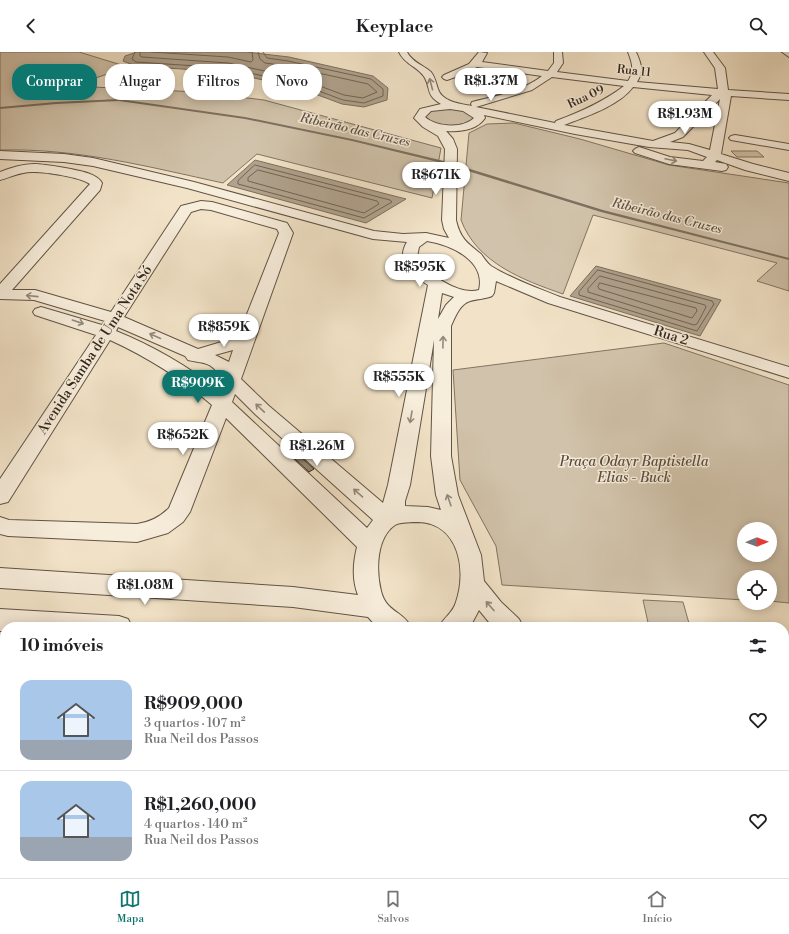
<!DOCTYPE html>
<html lang="pt">
<meta charset="utf-8">
<style>
:root{--surface:#fff;--page:#f2f2f2;--text:#202124;--muted:#757577;--line:#e0e0e0;--accent:#0f766e}
body{margin:0;font-family:"Libre Bodoni",serif;background:var(--page);color:var(--text);height:100vh;display:flex;flex-direction:column;font-size:15px;white-space:nowrap}
*{box-sizing:border-box;margin:0}
p{font-size:13px;color:var(--muted)}
.icon{flex:none;width:22px;height:22px;fill:none;stroke:currentColor;stroke-width:2;stroke-linecap:round;stroke-linejoin:round}
.map{position:relative;flex:1;overflow:hidden}
.side{position:absolute;left:0px;top:570px;width:789px;height:256px;display:flex;flex-direction:column;background:var(--surface);border-radius:16px 16px 0 0;box-shadow:0 2px 10px #0003}
.side>*{flex:none}
.guide{position:absolute;left:12px;top:12px;width:400px;height:36px;display:flex;gap:8px}
.needle{width:26px;rotate:89deg}
.fabs{position:absolute;left:737px;top:470px;display:grid;gap:8px}
.fabs a{display:grid;place-items:center;width:40px;height:40px;border-radius:50%;background:var(--surface);box-shadow:0 2px 10px #0003;font-size:20px}
.price{position:absolute;translate:-50% -34px;padding:0 9px;border-radius:14px;background:#fff;color:#222;font-size:13px;line-height:26px;filter:drop-shadow(0 1px 2px #0008)}
.price::after{content:'';position:absolute;left:50%;top:24px;width:12px;height:9px;margin-left:-6px;background:inherit;clip-path:polygon(0 0,100% 0,50% 100%)}
.price.on{background:var(--accent);color:#fff}
ul{padding:0;list-style:none}
li{display:flex;align-items:center;gap:12px;height:100px;padding:0 20px}
li+li{border-top:1px solid var(--line)}
li span{display:grid;place-items:center;flex:none;width:112px;height:80px;border-radius:12px;color:#555}
li>.icon{margin-inline-start:auto}
span .icon{width:48px;height:48px;fill:#fffc;stroke-width:1}
li b{font-size:17px}
h2{display:flex;justify-content:space-between;align-items:center;height:48px;padding:0 20px;font-size:17px}
.pill{padding:0 14px;border-radius:16px;background:var(--surface);box-shadow:0 2px 10px #0003;font-size:14px;line-height:36px}
.pill.on{background:var(--accent);color:#fff}
header{display:flex;justify-content:space-between;align-items:center;height:52px;padding:0 20px;background:var(--surface);font-size:18px;font-weight:600}
.menu{display:flex;justify-content:space-around;align-items:center;height:56px;border-top:1px solid var(--line);background:var(--surface);font-size:11px;color:var(--muted)}
.menu a{display:grid;justify-items:center;gap:2px}
.menu .on{color:var(--accent)}
.map>svg:first-child{display:block}
.green{fill:#d1c3ab;stroke:#817463;fill-rule:evenodd}
.water{fill:#b0a28d;stroke:#7d705f}
.lines{fill:none;stroke-linecap:round;stroke-linejoin:round}
.shore{stroke:#706454;stroke-width:1}
.stream{fill:#7d705f;fill-rule:evenodd}
.building{fill:#958875;stroke:#31251b}
.minor-casing{stroke:#615446;stroke-width:2}
.minor{fill:#f7eddb;fill-rule:evenodd}
.oneway{stroke:#94897b}
.labels{text-anchor:middle;dominant-baseline:central;stroke-width:3;stroke-linejoin:round;paint-order:stroke}
.far-street-label{font-size:12px;fill:#31251b;stroke:#f7eddb}
.far-water-label{font-size:13px;font-style:italic;fill:#5d5143;stroke:#f7eddb}
.street-label{font-size:14px;fill:#31251b;stroke:#f7eddb}
.park-label{font-size:14px;font-style:italic;fill:#594c3f;stroke:#f7eddb}
</style>
<header><svg class="icon" aria-label="back" viewBox="0 0 24 24"><path d="M15 5l-7 7 7 7"/></svg>Keyplace<svg class="icon" aria-label="search" viewBox="0 0 24 24"><circle cx="10" cy="10" r="6"/><path d="M15 15l6 6"/></svg></header>
<div class="map">
<svg width="789" height="826" viewBox="0 0 789 826">
<rect width="100%" height="100%" fill="#f2e3c8"/>
<filter id="stains"><feTurbulence type="fractalNoise" baseFrequency=".005" numOctaves="4"/><feColorMatrix values="0 0 0 0 .2 0 0 0 0 .09 0 0 0 0 .02 0 0 0 .5 -.17"/></filter>
<radialGradient id="worn" r=".72"><stop offset=".6" stop-color="#630" stop-opacity="0"/><stop offset="1" stop-color="#630" stop-opacity=".3"/></radialGradient>
<path class="green" d="M0,0H79L128,15L72,34L198,40L264,48L441,96L432,146L257,102L223,131C149,115 77,96 0,98Z
M438,57H459L474,65V66C463,76 434,77 425,64L430,59Z
M514,71L580,87L669,113L789,131V239L757,229L777,211L593,163L563,242C523,228 477,211 461,168L469,81L487,72Z
M731,99H757L764,105H737Z
M664,291L789,333V551L770,549V525H744V548L502,533L496,494L460,428L453,318ZM744,477H770V503H744Z
M643,548L683,550L690,575H649Z"/>
<path class="water" d="M137,0H246L289,5L373,24L388,36L387,48L364,55L342,52L299,36L227,20L136,14L123,9L125,4Z
M255,108L406,147L366,171L227,133Z
M596,214L721,248L700,284L570,244Z"/>
<g class="lines">
<path class="shore" d="M135,0L132,7L136,10L227,16L300,32L343,48L364,51L383,44V37L371,27L288,9L267,6L263,0
M140,0V4L142,5L228,11L301,27L344,43L363,46L377,40L368,32L287,14L265,11L260,7L258,0
M151,0L228,5L251,10L253,8L252,0
M255,113L390,148L392,150L364,166L238,132V129Z
M258,118L377,149L379,152L364,161L248,129V126Z
M598,218L712,249L714,252L697,279L579,243V240Z
M600,224L705,253L706,255L697,272L694,273L588,240V237Z
M600,231L696,256L697,259L692,266L599,237L598,235Z"/>
<path class="stream" d="M119,47L245,65L352,87L444,109L603,158L789,206V208L601,160L442,111L352,89L245,67L119,49L56,52L0,57V55L56,50Z"/>
</g>
<path class="building" d="M300,404L314,417L309,420L295,407Z"/>
<g class="lines">
<g class="minor-casing">
<path id="minor" d="M399,0H407C412,10 423,13 431,20C435,25 436,31 438,37C442,50 461,52 472,54L471,52L472,50C495,44 523,39 542,24L477,15L461,23L447,28L444,27L442,25L444,23L469,12L479,0L487,1L482,10L548,19L554,11V0H562L563,11L557,20L628,29C635,19 632,10 628,0H636C641,11 644,19 637,30L718,37L715,16L704,0H713L725,16L728,38L789,42V48L731,44L721,102L753,112L789,121V129L745,118L717,108L715,110L726,112L728,115L726,118L722,119L669,112L635,101L633,99L635,97L639,95L670,105L703,109L707,105L688,98L649,95L575,82L484,63L485,66C477,78 460,80 446,79L453,87L457,97L456,168C460,186 467,191 481,202C484,206 487,211 491,214C512,227 537,236 560,245L789,315V326L548,251L496,229L494,241L492,244C485,247 477,247 470,249C460,252 455,265 451,274V404L458,443L481,503L484,529L501,550L519,567L523,575H493L479,558L470,575H439C444,565 453,561 456,550C467,518 459,472 419,470C412,470 400,470 395,473C376,486 376,519 381,539C386,560 403,559 411,575H377L368,565L293,555L0,536V516L293,535L358,543C352,528 353,511 357,495L226,366L190,460L183,470L168,481L137,490L8,484L0,482V465L9,468L137,472C150,470 160,465 169,456L212,353C181,326 147,305 110,288L8,450L0,452V427L96,283L35,263L33,260L35,257L41,255L102,273L105,269L34,248L0,247V232L90,132C80,125 46,120 34,120C22,119 11,125 0,128V120C11,116 22,112 34,112C44,112 81,118 90,122C95,124 99,126 102,131L100,138L12,238H35L111,260L181,154L201,149L212,150L287,171L293,181L241,327L269,354L383,451L388,433L428,233C412,223 395,209 407,190L373,187L187,136L93,114L64,110L0,107V99L64,102L93,106L194,130L374,179L403,182L426,181L449,186L444,177L442,168L445,97L438,84L423,75L414,66L420,57L441,52C426,43 431,38 425,26C419,15 405,13 399,0ZM552,25L624,34C603,50 580,60 556,69L555,71L476,55L532,38ZM633,35L712,43L675,81L653,89L564,73C585,65 619,54 633,35ZM720,47L710,98L689,92L670,90L683,85ZM450,57L463,59L474,66C463,77 436,75 425,65L431,59ZM201,157L211,158L277,177L279,181L238,285L198,297L124,265L191,160ZM427,189C452,193 486,209 479,238C460,244 426,222 417,205L419,195ZM442,241L454,245L446,253L438,267ZM118,275L185,304L188,308C206,312 212,309 222,328L218,338C186,313 153,294 116,279ZM434,288L431,404L436,443L441,458L428,455L405,454V449L410,433ZM233,298L229,310L215,303ZM235,342L255,362L373,468L367,476L232,350Z
M782,0H789V5Z
M735,83L789,92V98L731,88L729,86L731,84Z
M0,557L119,564L128,567L132,575H5V579H0Z
M784,784L789,786V820L784,818Z
M50,821H84L82,826H48Z
M314,821H348L347,826H313Z
M351,821H385V826H351Z
M402,821H436V826H402Z
M699,821H761L763,826H698Z"/>
</g>
<use href="#minor" class="minor"/>
</g>
<defs><path id="oneway-shaft" d="M-6 0H5M1.5-3L5.5 0L1.5 3" fill="none" stroke-width="1.6" stroke-linecap="round" stroke-linejoin="round"/></defs>
<g class="oneway">
<use href="#oneway-shaft" transform="translate(431 32) rotate(-105)"/>
<use href="#oneway-shaft" transform="translate(671 108) rotate(12)"/>
<use href="#oneway-shaft" transform="translate(32 244) rotate(-174)"/>
<use href="#oneway-shaft" transform="translate(78 270) rotate(19)"/>
<use href="#oneway-shaft" transform="translate(155 284) rotate(-156)"/>
<use href="#oneway-shaft" transform="translate(443 290) rotate(-89)"/>
<use href="#oneway-shaft" transform="translate(260 356) rotate(-136)"/>
<use href="#oneway-shaft" transform="translate(411 365) rotate(100)"/>
<use href="#oneway-shaft" transform="translate(358 441) rotate(-139)"/>
<use href="#oneway-shaft" transform="translate(449 448) rotate(-109)"/>
<use href="#oneway-shaft" transform="translate(490 554) rotate(-131)"/>
</g>
<g class="labels">
<g class="far-street-label">
<text transform="translate(634 19) rotate(6)">Rua 11</text>
<text transform="translate(586 45) rotate(-25)">Rua 09</text>
</g>
<g class="far-water-label">
<text transform="translate(355 78) rotate(13)">Ribeirão das Cruzes</text>
<text transform="translate(667 164) rotate(14)">Ribeirão das Cruzes</text>
</g>
<g class="street-label">
<text transform="translate(671 284) rotate(17)">Rua 2</text>
<text transform="translate(95 298) rotate(-57)">Avenida Samba de Uma Nota Só</text>
</g>
<g class="park-label">
<text x="634" y="410">Praça Odayr Baptistella<tspan x="634" dy="16">Elias - Buck</tspan></text>
</g>
</g>
<rect width="100%" height="100%" filter="url(#stains)"/>
<rect width="100%" height="100%" fill="url(#worn)"/>
</svg>
<div class="fabs">
<a><svg class="needle" viewBox="-14 -14 28 28"><path d="M0-13l5 13h-10z" fill="#e53935"/><path d="M0 13l5-13h-10z" fill="#757577"/></svg></a>
<a><svg class="icon" aria-label="locate" viewBox="0 0 24 24"><circle cx="12" cy="12" r="6"/><path d="M12 2v4M12 18v4M2 12h4M18 12h4"/></svg></a>
</div>
<b class="price" style="left:491px;top:50px">R$1.37M</b>
<b class="price" style="left:685px;top:83px">R$1.93M</b>
<b class="price" style="left:436px;top:144px">R$671K</b>
<b class="price" style="left:420px;top:236px">R$595K</b>
<b class="price" style="left:224px;top:296px">R$859K</b>
<b class="price" style="left:399px;top:346px">R$555K</b>
<b class="price on" style="left:198px;top:352px">R$909K</b>
<b class="price" style="left:183px;top:404px">R$652K</b>
<b class="price" style="left:317px;top:415px">R$1.26M</b>
<b class="price" style="left:145px;top:554px">R$1.08M</b>
<div class="guide">
<a class="pill on">Comprar</a>
<a class="pill">Alugar</a>
<a class="pill">Filtros</a>
<a class="pill">Novo</a>
</div>
<section class="side">
<h2>10 imóveis<svg class="icon" aria-label="filters" viewBox="0 0 24 24"><path d="M4 7h16M4 17h16"/><circle cx="9" cy="7" r="2"/><circle cx="15" cy="17" r="2"/></svg></h2>
<ul>
<li><span style="background:linear-gradient(#a9c7e8 75%,#9aa5b1 0)"><svg class="icon" aria-label="home" viewBox="0 0 24 24"><path d="M3 11l9-7 9 7M6 9v11h12V9"/></svg></span><div><b>R$909,000</b><p>3 quartos · 107 m²</p><p>Rua Neil dos Passos</p></div><svg class="icon" aria-label="heart" viewBox="0 0 24 24"><path d="M12 20l-8-8c-3-5 5-10 8-4 3-6 11-1 8 4z"/></svg></li>
<li><span style="background:linear-gradient(#a9c7e8 70%,#9aa5b1 0)"><svg class="icon" aria-label="home" viewBox="0 0 24 24"><path d="M3 11l9-7 9 7M6 9v11h12V9"/></svg></span><div><b>R$1,260,000</b><p>4 quartos · 140 m²</p><p>Rua Neil dos Passos</p></div><svg class="icon" aria-label="heart" viewBox="0 0 24 24"><path d="M12 20l-8-8c-3-5 5-10 8-4 3-6 11-1 8 4z"/></svg></li>
</ul>
</section>
</div>
<nav class="menu">
<a class="on"><svg class="icon" aria-label="map" viewBox="0 0 24 24"><path d="M3 6l6-2 6 2 6-2v14l-6 2-6-2-6 2zM9 4v14M15 6v14"/></svg>Mapa</a>
<a><svg class="icon" aria-label="saved" viewBox="0 0 24 24"><path d="M7 4h10v16l-5-4-5 4z"/></svg>Salvos</a>
<a><svg class="icon" aria-label="home" viewBox="0 0 24 24"><path d="M3 11l9-7 9 7M6 9v11h12V9"/></svg>Início</a>
</nav>
